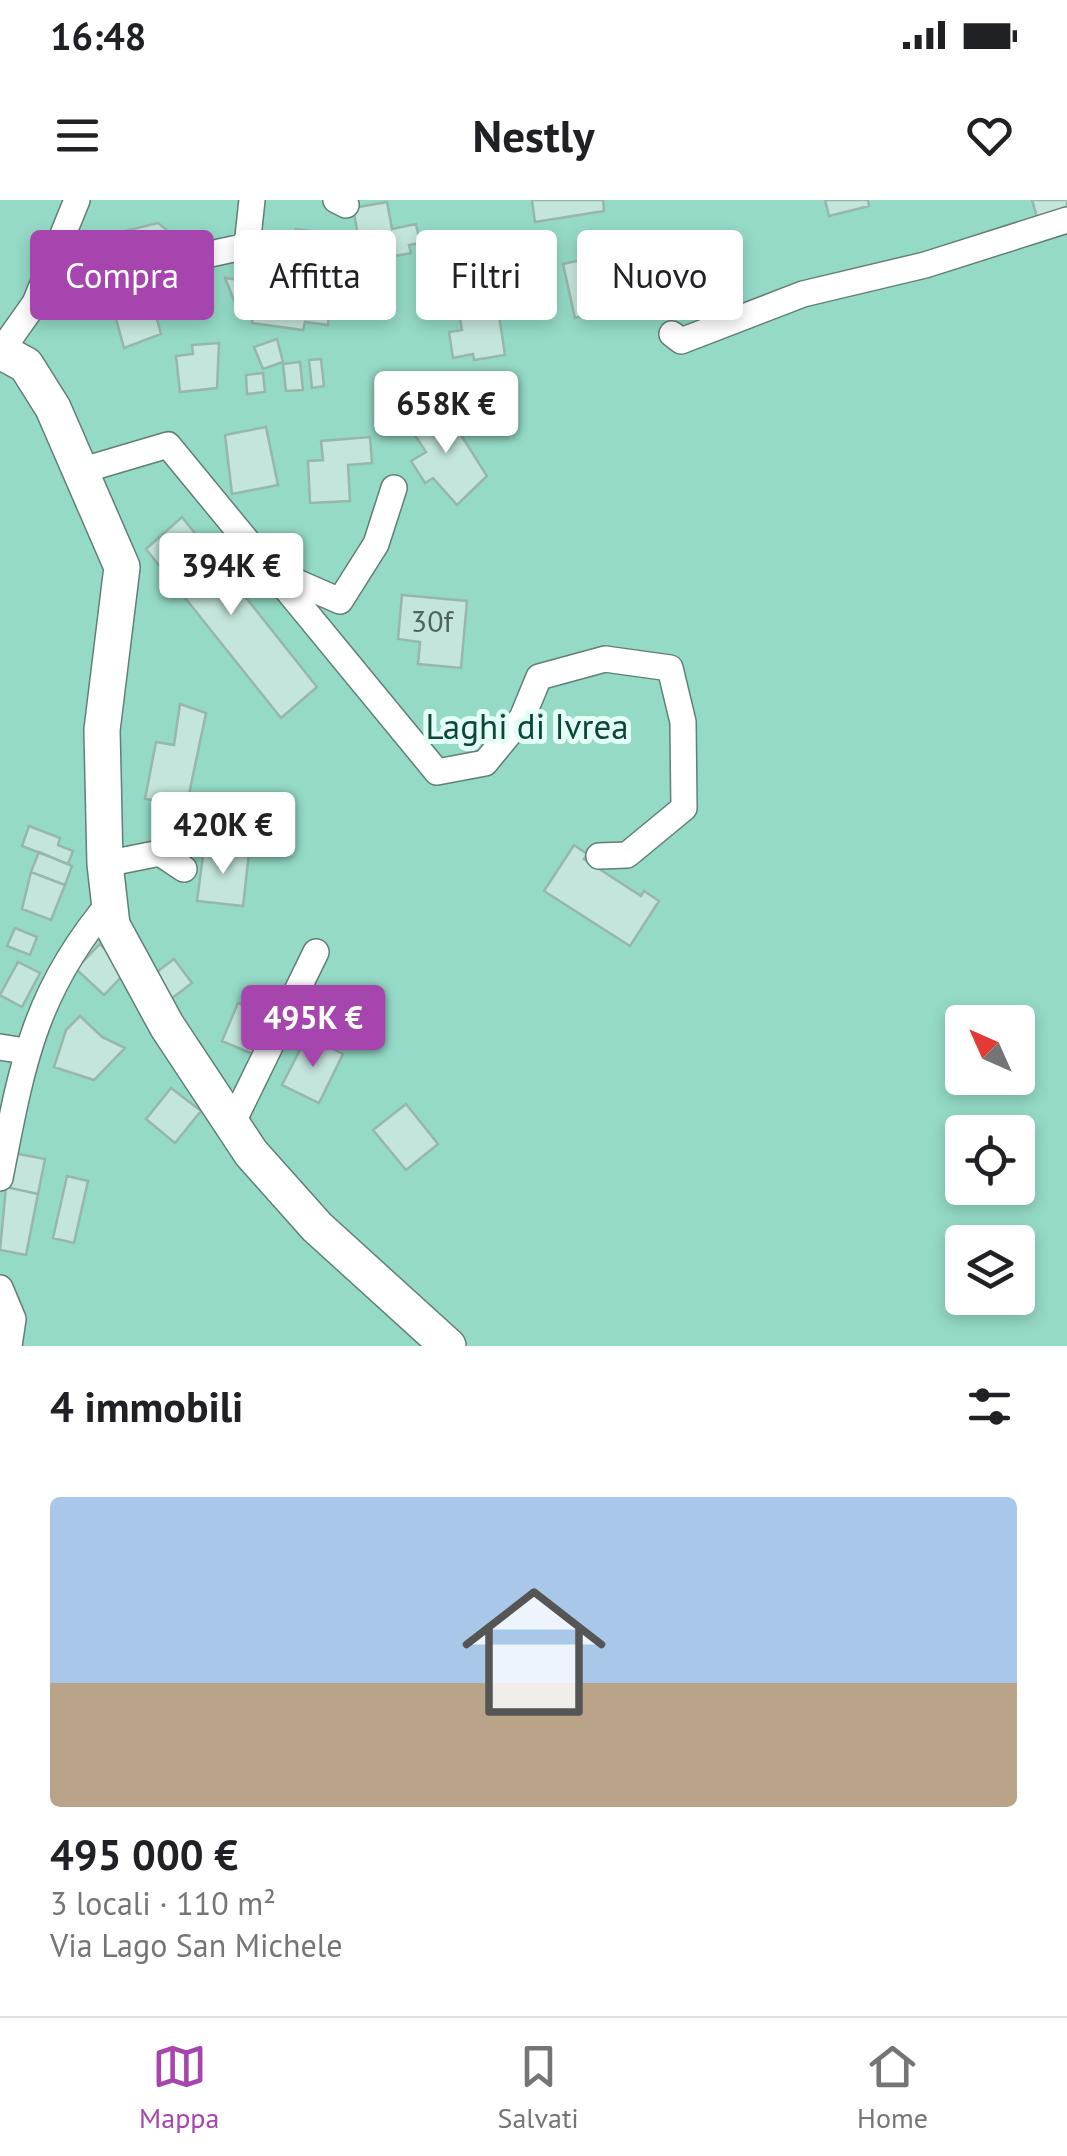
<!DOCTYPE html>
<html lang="it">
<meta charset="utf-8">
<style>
:root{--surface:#fff;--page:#f2f2f2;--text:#202124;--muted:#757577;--line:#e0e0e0;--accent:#a645ad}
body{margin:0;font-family:"PT Sans",sans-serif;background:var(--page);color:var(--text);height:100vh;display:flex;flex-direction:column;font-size:38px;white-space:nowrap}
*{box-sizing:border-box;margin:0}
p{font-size:32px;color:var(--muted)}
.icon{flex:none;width:55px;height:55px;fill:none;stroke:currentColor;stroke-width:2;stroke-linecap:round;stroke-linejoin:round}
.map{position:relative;height:1146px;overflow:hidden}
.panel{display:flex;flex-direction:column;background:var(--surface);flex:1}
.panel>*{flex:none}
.guide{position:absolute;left:30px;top:30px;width:1008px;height:90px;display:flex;gap:20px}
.needle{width:65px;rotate:315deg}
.buttons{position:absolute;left:945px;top:805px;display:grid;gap:20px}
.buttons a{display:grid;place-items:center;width:90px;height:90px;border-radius:10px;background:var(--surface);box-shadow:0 5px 15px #0003;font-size:50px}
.price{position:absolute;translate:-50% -85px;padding:0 22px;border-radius:10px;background:#fff;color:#222;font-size:32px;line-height:65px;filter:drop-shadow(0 2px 5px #0008)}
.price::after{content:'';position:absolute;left:50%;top:60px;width:30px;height:22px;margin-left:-15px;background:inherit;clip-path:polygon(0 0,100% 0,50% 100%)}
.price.selected{background:var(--accent);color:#fff}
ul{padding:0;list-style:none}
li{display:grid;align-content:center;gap:20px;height:530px;padding:0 50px}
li+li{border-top:2px solid var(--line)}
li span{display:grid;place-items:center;height:310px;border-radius:10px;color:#555}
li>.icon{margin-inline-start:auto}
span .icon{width:180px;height:180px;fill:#fffc;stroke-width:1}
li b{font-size:42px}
h2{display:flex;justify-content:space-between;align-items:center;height:120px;padding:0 50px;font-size:42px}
.chip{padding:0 35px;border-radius:10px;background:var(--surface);box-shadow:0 5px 15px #0003;font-size:35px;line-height:90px}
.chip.selected{background:var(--accent);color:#fff}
.status{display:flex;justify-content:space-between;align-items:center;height:70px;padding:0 50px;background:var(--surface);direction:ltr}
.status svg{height:28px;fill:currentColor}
header{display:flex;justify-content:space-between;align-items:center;height:130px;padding:0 50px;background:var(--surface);font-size:45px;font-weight:700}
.dock{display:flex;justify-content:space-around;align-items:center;height:140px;border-top:2px solid var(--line);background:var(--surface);font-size:28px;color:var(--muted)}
.dock a{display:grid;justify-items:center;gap:5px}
.dock .selected{color:var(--accent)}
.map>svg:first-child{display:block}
.green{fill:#94dac6;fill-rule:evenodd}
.building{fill:#c4e5db;stroke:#97b7ad;stroke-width:2.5}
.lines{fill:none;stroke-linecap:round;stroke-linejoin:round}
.minor-casing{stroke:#617f76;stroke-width:28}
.secondary-casing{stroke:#617f76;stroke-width:38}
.minor{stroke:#fff;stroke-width:25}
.secondary{stroke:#fff;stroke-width:35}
.labels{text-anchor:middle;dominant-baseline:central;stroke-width:10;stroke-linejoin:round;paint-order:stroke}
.number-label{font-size:30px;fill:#50625c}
.park-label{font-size:35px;fill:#0c463a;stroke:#e4fff6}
</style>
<div class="status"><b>16:48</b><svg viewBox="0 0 49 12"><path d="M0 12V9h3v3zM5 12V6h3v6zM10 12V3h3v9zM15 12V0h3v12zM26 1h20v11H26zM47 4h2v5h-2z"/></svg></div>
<header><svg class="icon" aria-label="menu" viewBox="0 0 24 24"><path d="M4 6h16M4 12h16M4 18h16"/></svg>Nestly<svg class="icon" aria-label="heart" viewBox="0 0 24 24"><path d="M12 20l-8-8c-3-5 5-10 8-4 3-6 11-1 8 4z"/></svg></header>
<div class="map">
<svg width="1067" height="1146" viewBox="0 0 1067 1146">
<rect width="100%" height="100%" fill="#e4fff6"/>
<path class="green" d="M0,0H1067V1146H0ZM962,822H1018V878H962ZM962,932H1018V988H962ZM962,1042H1018V1098H962Z"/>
<path class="building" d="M532,0H603L604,11L535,22Z
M825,0H868L869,6L829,16Z
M1032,0H1067V16L1039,24Z
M387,2L392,29L416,24L420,43L409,45L411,53L363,62L353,8Z
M158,23L170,33L174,51L120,64L112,61L121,32Z
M296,29L336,34L328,125L305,122L303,130L252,123L253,117L240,115L225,78L294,87Z
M607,54L620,108L575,118L563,64Z
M357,78L382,80L381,97L355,95Z
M182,81L193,82L191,114L176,112Z
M156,91L162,110L155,112L161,134L124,148L112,104Z
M496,95L505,155L474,160L473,154L453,158L449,132L462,130L457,102Z
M277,139L283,162L263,169L254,147Z
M219,143L217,188L180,192L176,156L193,154L192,145Z
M321,159L324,186L312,188L309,160Z
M300,162L303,190L286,191L283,164Z
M263,173L265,192L247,194L246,175Z
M442,205L487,276L457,305L433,278L425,283L411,261L426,252L409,226Z
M266,227L278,285L232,294L225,235Z
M370,237L372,263L348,265L350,301L310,303L308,261L323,260L321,241Z
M182,317L317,487L281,518L146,349Z
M402,395L467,401L461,468L418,464L420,442L398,439Z
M180,504L206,513L187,604L145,599L156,542L174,545Z
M29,626L60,638L58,645L73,651L68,664L22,646Z
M574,645L587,654L584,659L641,696L644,691L659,701L630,746L544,691Z
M204,648L249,653L243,706L197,701Z
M39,652L72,666L65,685L31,672Z
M31,672L65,685L51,720L22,709Z
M15,728L37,737L30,755L7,746Z
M100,744L127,771L104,795L76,769Z
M174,759L192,783L167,802L149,778Z
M18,762L40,773L22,807L0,795Z
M238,803L271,817L255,855L222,841Z
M80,816L102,837L125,848L94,880L54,867L66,830Z
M307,836L343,854L319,903L282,885Z
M171,888L201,911L175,943L146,919Z
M406,904L438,944L406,970L373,930Z
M13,953L45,959L38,994L6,987Z
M67,976L88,981L74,1043L53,1038Z
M6,987L38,994L26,1055L0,1050Z"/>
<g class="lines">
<g class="minor-casing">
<path id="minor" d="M336,0L346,5
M192,58L247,46L252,0
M672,134L681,141L803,94L925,65L1067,20
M1,151L35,103L77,0
M80,271L168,245L437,572L485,563L522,518L539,477L605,459L670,468L683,522L684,608L627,655L599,656
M276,373L340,401L376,344L394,288
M105,664L160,653L184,669
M0,847L25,851
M231,926L316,752
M0,978C22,865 34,791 112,700
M0,1088L13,1119L9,1146"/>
</g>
<g class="secondary-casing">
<path id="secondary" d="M0,151L26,165L53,208L122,367L102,530L105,664L112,725L167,826L251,953L317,1027L448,1146"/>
</g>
<use href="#minor" class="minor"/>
<use href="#secondary" class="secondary"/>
</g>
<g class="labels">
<g class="number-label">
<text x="432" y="420">30f</text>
</g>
<g class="park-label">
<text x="527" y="526">Laghi di Ivrea</text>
</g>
</g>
</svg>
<div class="buttons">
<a><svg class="needle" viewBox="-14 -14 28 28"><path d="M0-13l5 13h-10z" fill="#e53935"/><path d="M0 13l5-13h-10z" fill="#757577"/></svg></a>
<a><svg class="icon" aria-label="locate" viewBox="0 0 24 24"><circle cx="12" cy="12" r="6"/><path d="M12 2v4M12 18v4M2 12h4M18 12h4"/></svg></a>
<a><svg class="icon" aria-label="layers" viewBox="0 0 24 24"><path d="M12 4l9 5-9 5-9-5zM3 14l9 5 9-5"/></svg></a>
</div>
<b class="price" style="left:446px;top:256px">658K €</b>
<b class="price" style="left:231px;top:418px">394K €</b>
<b class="price" style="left:223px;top:677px">420K €</b>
<b class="price selected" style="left:313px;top:870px">495K €</b>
<div class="guide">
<a class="chip selected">Compra</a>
<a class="chip">Affitta</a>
<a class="chip">Filtri</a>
<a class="chip">Nuovo</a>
</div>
</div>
<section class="panel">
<h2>4 immobili<svg class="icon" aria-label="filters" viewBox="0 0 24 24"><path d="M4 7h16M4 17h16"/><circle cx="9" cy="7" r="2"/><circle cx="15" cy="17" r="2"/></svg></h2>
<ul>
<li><span style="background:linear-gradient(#a9c7e8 60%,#b9a48a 0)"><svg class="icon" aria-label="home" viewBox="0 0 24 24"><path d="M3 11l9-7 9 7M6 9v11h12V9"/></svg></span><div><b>495 000 €</b><p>3 locali · 110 m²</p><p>Via Lago San Michele</p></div></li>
</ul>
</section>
<nav class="dock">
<a class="selected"><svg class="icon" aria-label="map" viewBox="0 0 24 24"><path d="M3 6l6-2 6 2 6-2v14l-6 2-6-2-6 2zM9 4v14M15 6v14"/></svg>Mappa</a>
<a><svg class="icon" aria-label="saved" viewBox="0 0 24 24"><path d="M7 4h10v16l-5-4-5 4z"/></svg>Salvati</a>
<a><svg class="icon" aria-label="home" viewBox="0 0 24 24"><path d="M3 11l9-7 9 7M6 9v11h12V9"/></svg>Home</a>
</nav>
